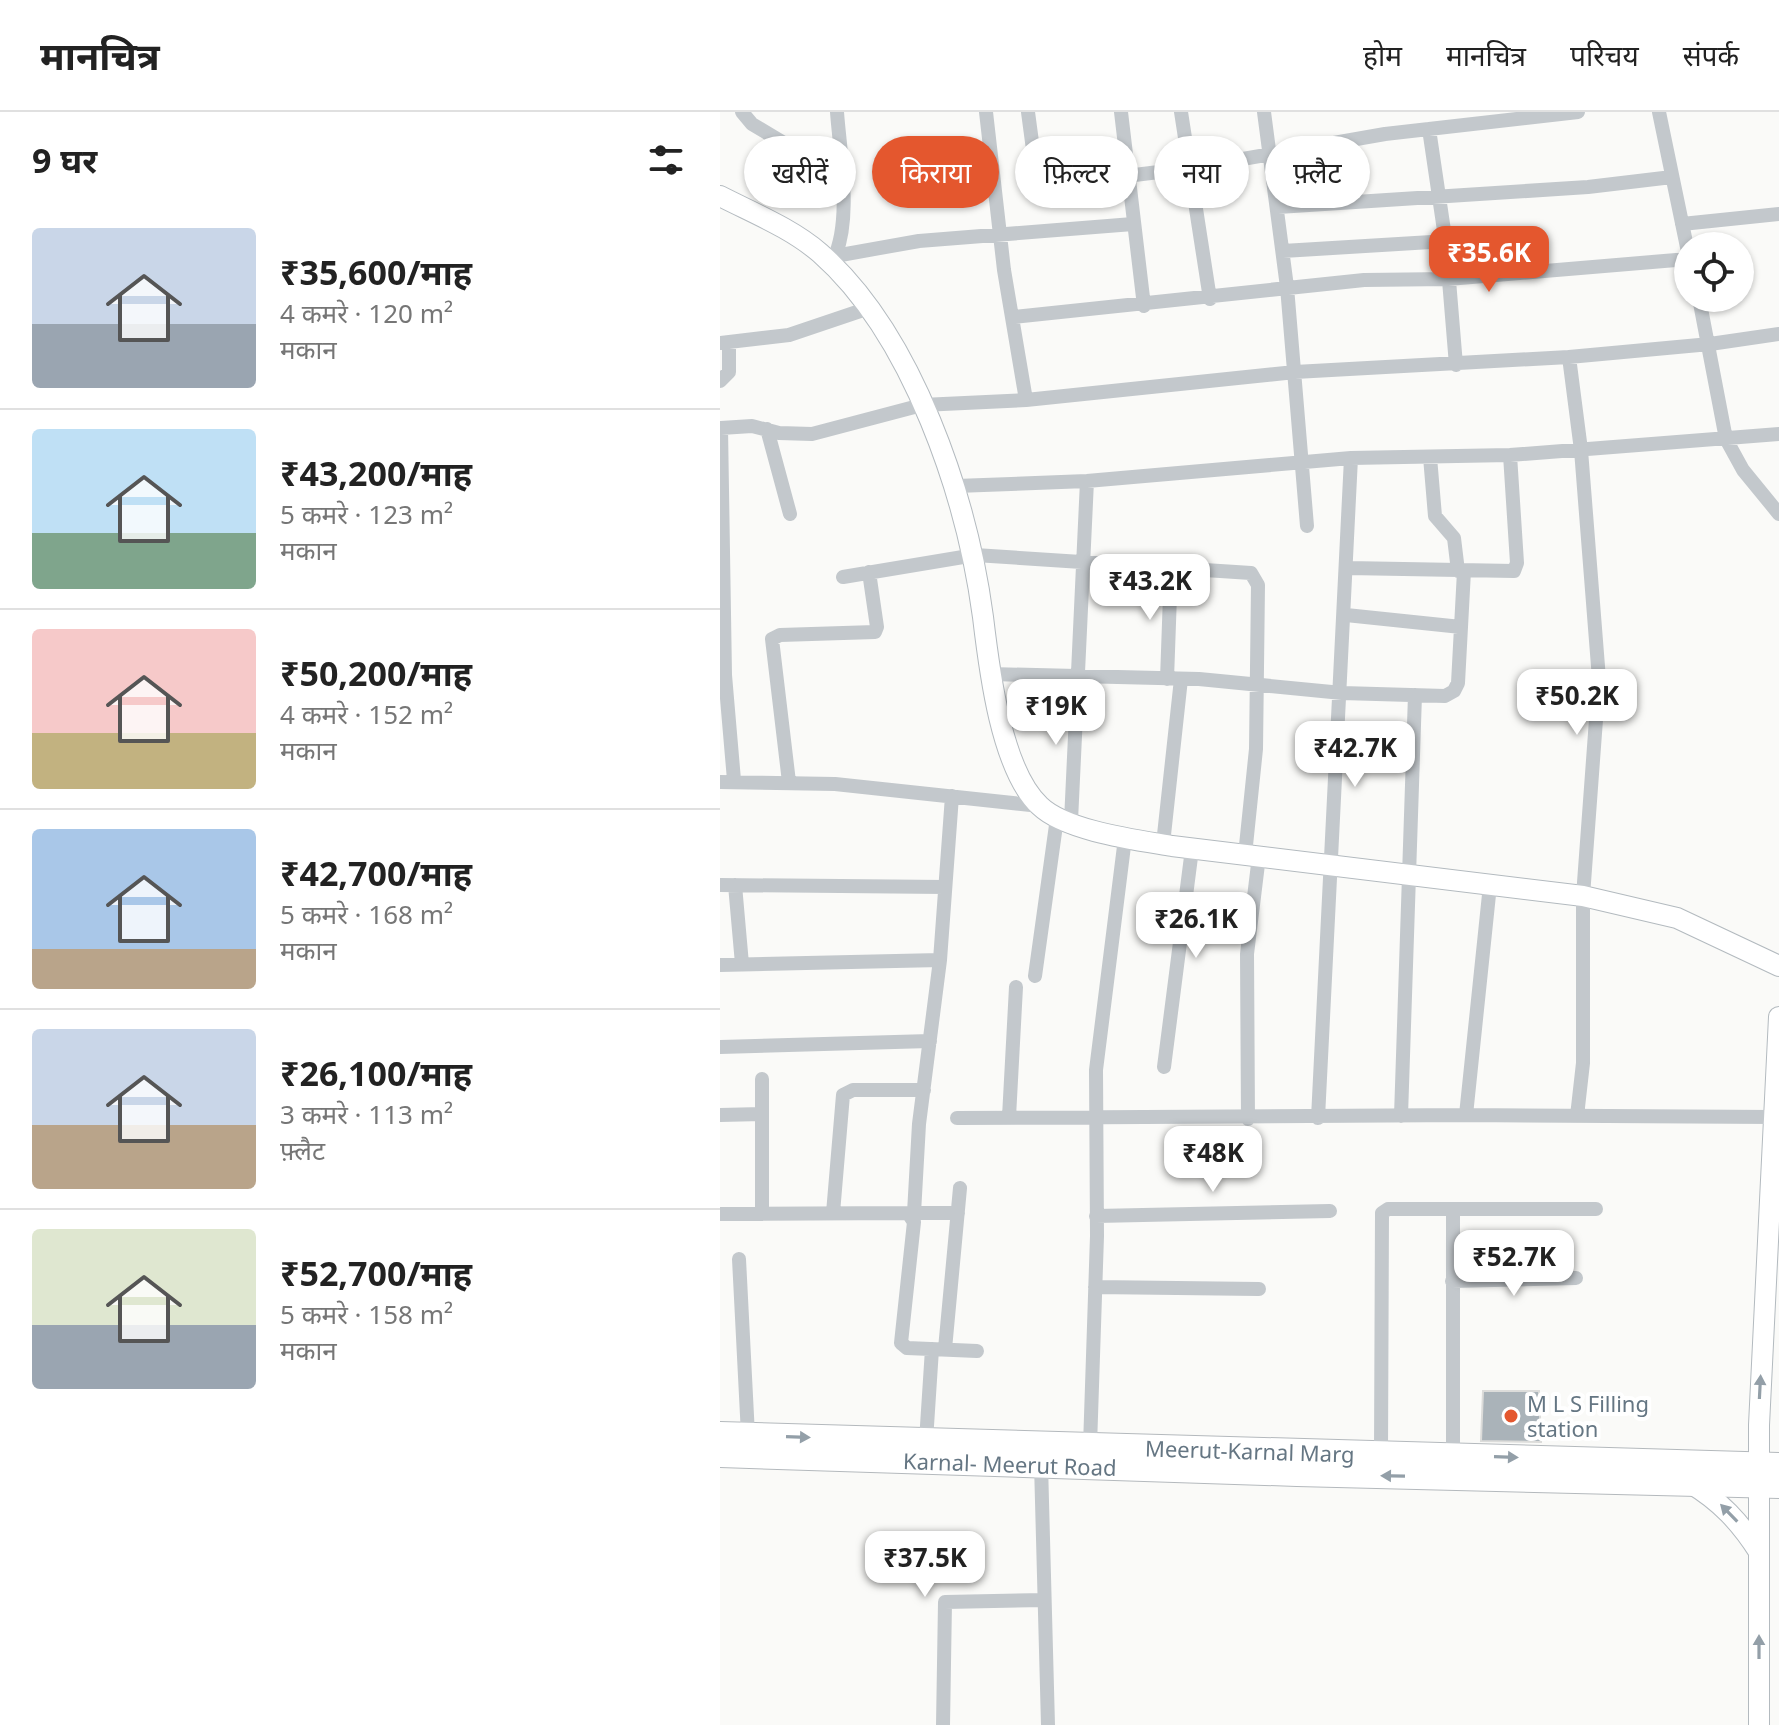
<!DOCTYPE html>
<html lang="hi">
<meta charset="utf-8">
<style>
:root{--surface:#fff;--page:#f2f2f2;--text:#222;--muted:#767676;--line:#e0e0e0;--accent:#e4572e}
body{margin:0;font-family:"Noto Sans","Noto Sans Devanagari",sans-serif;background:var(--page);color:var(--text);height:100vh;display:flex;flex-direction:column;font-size:30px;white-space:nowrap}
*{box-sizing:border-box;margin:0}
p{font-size:26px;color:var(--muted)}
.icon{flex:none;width:44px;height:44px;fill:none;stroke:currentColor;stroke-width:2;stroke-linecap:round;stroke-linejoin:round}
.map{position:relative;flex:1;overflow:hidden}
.panel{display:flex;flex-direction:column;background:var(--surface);width:720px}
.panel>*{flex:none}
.banner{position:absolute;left:24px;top:24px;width:760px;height:72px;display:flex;gap:16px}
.tools{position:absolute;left:954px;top:120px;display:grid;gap:16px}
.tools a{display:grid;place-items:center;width:80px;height:80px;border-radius:50%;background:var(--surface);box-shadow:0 2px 6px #0004;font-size:40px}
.price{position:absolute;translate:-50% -68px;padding:0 18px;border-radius:16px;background:#fff;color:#222;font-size:26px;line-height:52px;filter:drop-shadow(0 2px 4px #0008)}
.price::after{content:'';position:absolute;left:50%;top:48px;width:24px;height:18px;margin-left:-12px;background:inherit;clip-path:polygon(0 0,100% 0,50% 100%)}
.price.active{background:var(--accent);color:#fff}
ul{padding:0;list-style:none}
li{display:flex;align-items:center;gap:24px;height:200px;padding:0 32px}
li+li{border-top:2px solid var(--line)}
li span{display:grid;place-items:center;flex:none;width:224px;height:160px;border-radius:8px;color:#555}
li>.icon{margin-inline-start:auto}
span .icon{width:96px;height:96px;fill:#fffc;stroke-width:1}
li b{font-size:34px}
h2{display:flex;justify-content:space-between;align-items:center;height:96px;padding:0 32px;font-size:34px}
.tag{padding:0 28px;border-radius:36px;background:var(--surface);box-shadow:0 2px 6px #0004;font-size:28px;line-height:72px}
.tag.active{background:var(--accent);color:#fff}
header{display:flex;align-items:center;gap:48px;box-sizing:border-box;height:112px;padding:0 40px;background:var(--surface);border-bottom:2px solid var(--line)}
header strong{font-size:38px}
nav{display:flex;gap:44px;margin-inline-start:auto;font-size:28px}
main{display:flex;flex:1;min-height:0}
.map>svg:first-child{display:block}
.building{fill:#aab3b9;stroke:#dcdcda;stroke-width:2}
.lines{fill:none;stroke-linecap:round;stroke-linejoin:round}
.secondary-casing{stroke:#b3babf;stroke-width:22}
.highway-casing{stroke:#b4b9bd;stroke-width:28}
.street{stroke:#c3c8cc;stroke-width:14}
.secondary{stroke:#fff;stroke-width:20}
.highway{stroke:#fff;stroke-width:26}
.oneway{fill:#939fa8}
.poi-dot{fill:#e4572e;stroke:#fff;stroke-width:3}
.labels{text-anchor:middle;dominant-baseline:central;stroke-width:8;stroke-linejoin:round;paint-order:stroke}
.poi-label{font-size:22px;fill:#657683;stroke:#fff;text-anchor:start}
.street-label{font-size:22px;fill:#657683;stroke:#fff}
</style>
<header>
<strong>मानचित्र</strong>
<nav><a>होम</a><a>मानचित्र</a><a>परिचय</a><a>संपर्क</a></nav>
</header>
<main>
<section class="panel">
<h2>9 घर<svg class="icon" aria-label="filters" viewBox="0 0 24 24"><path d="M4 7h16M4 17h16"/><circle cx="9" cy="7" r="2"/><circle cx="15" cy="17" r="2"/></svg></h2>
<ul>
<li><span style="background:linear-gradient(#c9d6e8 60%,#9aa5b1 0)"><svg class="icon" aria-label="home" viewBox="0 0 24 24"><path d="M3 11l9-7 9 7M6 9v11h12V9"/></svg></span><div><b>₹35,600/माह</b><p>4 कमरे · 120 m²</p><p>मकान</p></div></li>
<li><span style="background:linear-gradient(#bfe0f5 65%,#7fa58c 0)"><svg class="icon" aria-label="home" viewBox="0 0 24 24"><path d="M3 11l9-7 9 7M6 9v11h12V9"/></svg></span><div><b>₹43,200/माह</b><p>5 कमरे · 123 m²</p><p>मकान</p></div></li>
<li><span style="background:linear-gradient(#f6c9c9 65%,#c2b280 0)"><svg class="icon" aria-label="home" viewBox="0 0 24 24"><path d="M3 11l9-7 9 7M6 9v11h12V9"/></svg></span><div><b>₹50,200/माह</b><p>4 कमरे · 152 m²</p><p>मकान</p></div></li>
<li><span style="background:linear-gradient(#a9c7e8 75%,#b9a48a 0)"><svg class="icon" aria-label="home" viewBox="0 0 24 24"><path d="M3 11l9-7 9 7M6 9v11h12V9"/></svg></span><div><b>₹42,700/माह</b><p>5 कमरे · 168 m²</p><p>मकान</p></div></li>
<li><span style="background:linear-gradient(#c9d6e8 60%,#b9a48a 0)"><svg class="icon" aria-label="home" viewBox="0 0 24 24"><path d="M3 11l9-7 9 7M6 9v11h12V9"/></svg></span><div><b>₹26,100/माह</b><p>3 कमरे · 113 m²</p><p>फ़्लैट</p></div></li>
<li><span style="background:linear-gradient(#dfe7d0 60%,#9aa5b1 0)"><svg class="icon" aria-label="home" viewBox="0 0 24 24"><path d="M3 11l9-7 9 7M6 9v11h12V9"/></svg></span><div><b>₹52,700/माह</b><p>5 कमरे · 158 m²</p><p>मकान</p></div></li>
</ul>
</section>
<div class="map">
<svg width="1059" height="1613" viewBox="0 0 1059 1613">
<rect width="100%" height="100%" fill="#fafaf8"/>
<path class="building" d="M763,1279H819L821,1330L761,1329Z"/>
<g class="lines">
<g class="secondary-casing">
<path id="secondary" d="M0,84C33,101 71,116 100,141C193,223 247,385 263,505C269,556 281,658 320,694C346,719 417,728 452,734L863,784L957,806L1059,854
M970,1371C1000,1389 1020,1410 1039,1440
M1039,1613V1313L1059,905"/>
</g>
<g class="highway-casing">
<g id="highway">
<path id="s1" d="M0,1323L1059,1354"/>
<path id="s2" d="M0,1342L577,1361L1059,1373"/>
</g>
</g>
<path class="street" d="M22,0L32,12L122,66
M266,0L284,158L306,288
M308,0L316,60L324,71L334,73L471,56L665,22L858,0
M401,0L424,194
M461,0L490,187
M544,0L567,175L587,414
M939,0L968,140
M709,17L726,132L736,253
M558,95L868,75L952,65
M962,112L1059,102
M563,139L811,124
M115,144L199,129L413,112
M112,150C133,112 120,42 117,0
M979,186L1006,327L1023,358L1059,402
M293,205L644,168L728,167L968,147
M0,231L69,223L149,196
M849,245L861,338L879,567L863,784V951L857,1004
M0,269L9,260V230
M47,317L70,402
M710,345L715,404L734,426L738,459
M236,374L367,369L631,346L790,343L1059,322
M628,456L794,459L797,451L790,343
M123,465L255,443L531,461L538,473L536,637L525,743
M626,503L741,515
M270,562L479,567L622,581L725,584L734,579L738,571L744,459
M447,567L451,455
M14,668L5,563L1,316L32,314L59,321L92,322L202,293L306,288L575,260L849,245L990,232L1059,222
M0,670L115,672L320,694
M69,670L52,527L60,523L155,520L157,515L149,460
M351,709L367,369
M443,732L461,567
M0,773L225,775
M15,773L22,852
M770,773L746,1003L1053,1005
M0,853L220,848
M315,864L337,706
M0,935L210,929
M444,955L472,737
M42,967V1102
M0,1003L42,1002
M681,1004L695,583
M289,1005L296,875
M237,1006L746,1003
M598,1006L631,346
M528,1007L527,842L539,744
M113,1101L123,983L133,978H204
M188,1101H238
M194,1101L199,1012L220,848L232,684
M0,1102L188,1101L194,1110L181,1231L187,1236L257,1239
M376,1104L610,1099
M19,1147L28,1323
M732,1169L856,1166
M375,1175L539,1177
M225,1237L240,1076
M206,1329L212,1237
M370,1334L377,1124L376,958L405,726
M661,1340L662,1101L668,1097H876
M733,1343V1099
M321,1352L328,1613
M223,1613L225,1490L324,1488"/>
<use href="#secondary" class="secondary"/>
<use href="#highway" class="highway"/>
</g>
<defs><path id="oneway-solid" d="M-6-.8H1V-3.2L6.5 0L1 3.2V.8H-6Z" transform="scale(2)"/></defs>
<g class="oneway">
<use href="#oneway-solid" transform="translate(1040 1275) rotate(-87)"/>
<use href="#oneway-solid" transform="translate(78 1325) rotate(2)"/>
<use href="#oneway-solid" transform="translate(786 1345) rotate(2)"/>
<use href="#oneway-solid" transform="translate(673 1364) rotate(-179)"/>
<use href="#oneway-solid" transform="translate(1009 1401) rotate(-134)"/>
<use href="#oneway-solid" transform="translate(1039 1535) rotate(-90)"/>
</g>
<circle class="poi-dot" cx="791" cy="1304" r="8"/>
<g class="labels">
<g class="poi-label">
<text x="807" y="1291">M L S Filling<tspan x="807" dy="25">station</tspan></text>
</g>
<g class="street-label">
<text stroke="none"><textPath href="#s1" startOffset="530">Meerut-Karnal Marg</textPath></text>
<text stroke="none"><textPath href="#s2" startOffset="290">Karnal- Meerut Road</textPath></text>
</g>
</g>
</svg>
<div class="tools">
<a><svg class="icon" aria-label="locate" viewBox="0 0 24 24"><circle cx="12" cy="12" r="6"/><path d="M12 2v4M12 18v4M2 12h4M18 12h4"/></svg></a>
</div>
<b class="price active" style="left:769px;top:182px">₹35.6K</b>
<b class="price" style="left:430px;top:510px">₹43.2K</b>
<b class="price" style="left:857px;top:625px">₹50.2K</b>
<b class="price" style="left:336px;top:635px">₹19K</b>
<b class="price" style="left:635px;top:677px">₹42.7K</b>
<b class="price" style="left:476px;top:848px">₹26.1K</b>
<b class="price" style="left:493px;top:1082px">₹48K</b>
<b class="price" style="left:794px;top:1186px">₹52.7K</b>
<b class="price" style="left:205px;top:1487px">₹37.5K</b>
<div class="banner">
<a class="tag">खरीदें</a>
<a class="tag active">किराया</a>
<a class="tag">फ़िल्टर</a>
<a class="tag">नया</a>
<a class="tag">फ़्लैट</a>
</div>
</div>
</main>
